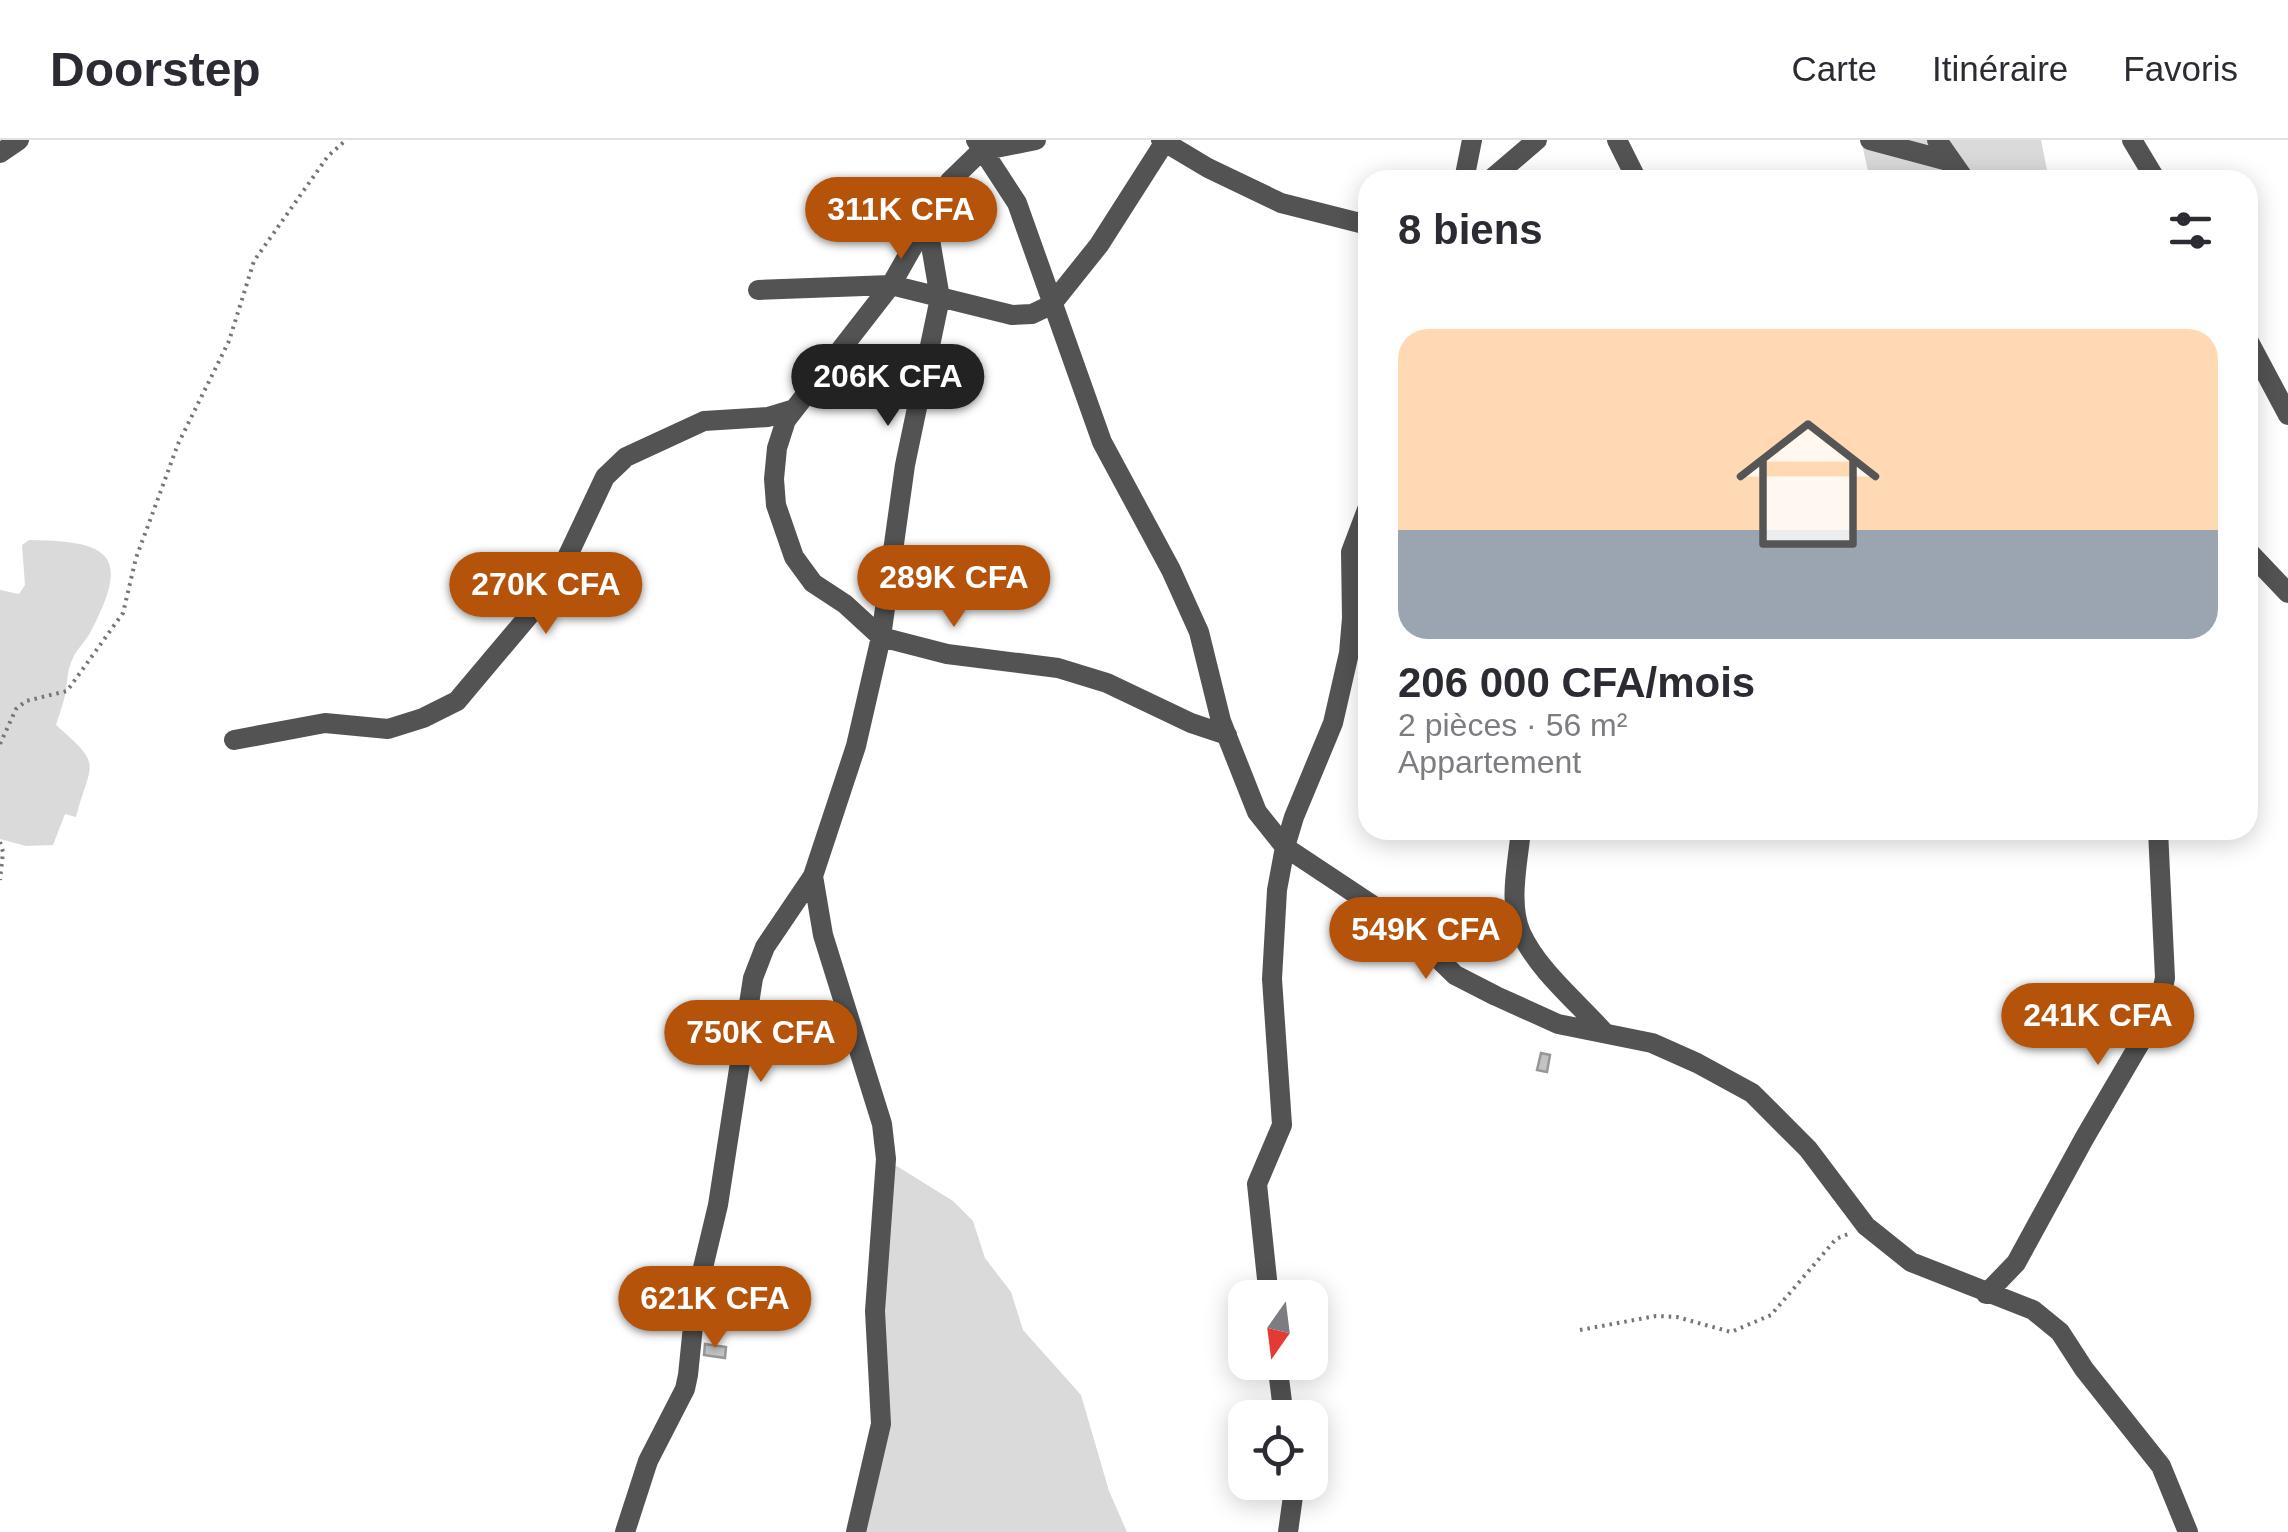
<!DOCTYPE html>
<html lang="fr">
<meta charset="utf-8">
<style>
:root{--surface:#fff;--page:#f2f2f3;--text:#2b2b33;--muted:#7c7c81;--line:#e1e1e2;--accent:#b45309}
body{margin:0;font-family:Helvetica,sans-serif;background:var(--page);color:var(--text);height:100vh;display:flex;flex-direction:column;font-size:38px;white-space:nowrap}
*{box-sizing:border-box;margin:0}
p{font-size:32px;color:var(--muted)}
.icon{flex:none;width:55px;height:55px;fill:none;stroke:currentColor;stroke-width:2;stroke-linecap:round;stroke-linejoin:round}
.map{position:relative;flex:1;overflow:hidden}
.sheet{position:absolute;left:1358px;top:30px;width:900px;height:670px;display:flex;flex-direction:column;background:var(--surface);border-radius:30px;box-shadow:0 5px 25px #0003}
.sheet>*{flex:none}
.needle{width:65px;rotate:194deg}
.buttons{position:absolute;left:1228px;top:1140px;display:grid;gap:20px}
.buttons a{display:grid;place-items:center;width:100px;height:100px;border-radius:20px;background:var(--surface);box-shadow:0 5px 25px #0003;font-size:50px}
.price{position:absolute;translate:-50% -85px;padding:0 22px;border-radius:35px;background:var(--accent);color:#fff;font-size:32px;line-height:65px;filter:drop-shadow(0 2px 5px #0008)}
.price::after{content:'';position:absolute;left:50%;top:60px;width:30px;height:22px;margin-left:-15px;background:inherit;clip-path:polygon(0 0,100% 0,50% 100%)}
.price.selected{background:#222;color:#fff}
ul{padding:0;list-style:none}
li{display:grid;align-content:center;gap:20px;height:530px;padding:0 40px}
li+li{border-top:2px solid var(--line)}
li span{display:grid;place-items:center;height:310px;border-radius:30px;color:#555}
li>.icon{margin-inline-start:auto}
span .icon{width:180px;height:180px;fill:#fffc;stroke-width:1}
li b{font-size:42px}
h2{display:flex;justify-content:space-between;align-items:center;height:120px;padding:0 40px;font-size:42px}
header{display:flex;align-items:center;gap:60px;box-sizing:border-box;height:140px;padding:0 50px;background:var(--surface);border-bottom:2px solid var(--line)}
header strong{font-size:48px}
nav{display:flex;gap:55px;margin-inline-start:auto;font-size:35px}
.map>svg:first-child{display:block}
.green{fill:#dadada}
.building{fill:#c3c3c3;stroke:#979797;stroke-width:2.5}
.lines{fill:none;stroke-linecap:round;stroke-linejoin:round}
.path{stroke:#757575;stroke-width:4;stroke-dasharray:2.5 5;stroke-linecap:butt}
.street{stroke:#535353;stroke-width:20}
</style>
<header>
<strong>Doorstep</strong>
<nav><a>Carte</a><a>Itinéraire</a><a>Favoris</a></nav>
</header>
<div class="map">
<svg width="2288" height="1392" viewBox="0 0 2288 1392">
<rect width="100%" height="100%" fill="#fff"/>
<path class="green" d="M1861,0H2041L2049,40H1870Z
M29,400C110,401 132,414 90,493C85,502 77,509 73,518C66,532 68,542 65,555C63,565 59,575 56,585C104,627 91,620 76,677L65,674L53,705L26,706L0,699V450L19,454L25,445L22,405Z
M887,1020L953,1061L973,1081L985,1118L1011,1152L1023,1190L1081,1255L1109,1351L1127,1392H858L877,1316Z"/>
<path class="building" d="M1541,913L1550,915L1547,932L1537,930Z
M705,1204L726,1207L725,1218L704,1215Z"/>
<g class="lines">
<path class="path" d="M0,604L16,569L26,561L67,551L123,473L136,418L156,364L178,304L229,201L254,121L328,16L346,0
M0,702L3,712L0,740
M1580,1190L1656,1176L1677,1177L1731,1192L1771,1175L1836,1099L1848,1094"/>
<path class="street" d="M976,0L1017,63L1102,302L1171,430L1199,492L1221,581L1257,672L1285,707L1407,788L1455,835L1496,856L1558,884L1652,903L1697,923L1752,953L1808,1009L1866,1086L1911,1122L2033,1170L2060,1192L2084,1229L2161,1326L2188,1392
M1161,0L1208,28L1281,63L1368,85
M1617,0L1637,40
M1870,0L1952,22
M1937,0L1965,40
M2132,0L2156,40
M983,2L981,11L1036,0
M981,11L950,41L891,145L786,280L777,308L774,339L776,365L794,417L813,443L845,464L881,497L947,514L1058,528L1107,543L1191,583L1227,595
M0,13L19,0
M1464,40L1472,0
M1490,40L1537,0
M758,150L891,145L1012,175L1032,174L1051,165L1099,105L1166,0
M2248,200L2288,275
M2248,411L2288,453
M234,600L325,583L388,589L423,578L457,561L553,447L605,337L626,317L704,281L768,277L791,270
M1521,690C1518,721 1508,764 1521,793C1538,830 1576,861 1603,891
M813,736L823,795L882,984L886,1019L875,1171L881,1284L856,1392
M1986,1154L2016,1123L2085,997L2157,874L2165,838L2158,690
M1269,1158L1257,1044L1282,985L1272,839L1277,750L1285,707L1294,677L1333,583L1349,513L1352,478L1351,412L1368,367
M1277,1222L1284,1278
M625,1392L648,1321L685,1249L688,1235L696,1157L718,1065L753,838L765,807L813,736L856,606L881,497L905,325L940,158L927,82
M1288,1392L1295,1342"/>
</g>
</svg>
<div class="buttons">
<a><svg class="needle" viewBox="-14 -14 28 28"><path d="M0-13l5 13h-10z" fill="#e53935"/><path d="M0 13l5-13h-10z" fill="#7c7c81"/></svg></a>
<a><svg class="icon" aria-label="locate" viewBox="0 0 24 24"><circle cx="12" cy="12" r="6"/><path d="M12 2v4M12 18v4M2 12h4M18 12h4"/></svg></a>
</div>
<b class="price" style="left:901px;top:122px">311K CFA</b>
<b class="price selected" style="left:888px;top:289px">206K CFA</b>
<b class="price" style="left:954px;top:490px">289K CFA</b>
<b class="price" style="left:546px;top:497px">270K CFA</b>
<b class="price" style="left:1426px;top:842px">549K CFA</b>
<b class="price" style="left:2098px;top:928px">241K CFA</b>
<b class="price" style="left:761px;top:945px">750K CFA</b>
<b class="price" style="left:715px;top:1211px">621K CFA</b>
<section class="sheet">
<h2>8 biens<svg class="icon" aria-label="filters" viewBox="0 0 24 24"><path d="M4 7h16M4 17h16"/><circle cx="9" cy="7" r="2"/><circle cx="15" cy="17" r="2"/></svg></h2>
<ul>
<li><span style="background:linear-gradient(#ffd9b3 65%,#9aa5b1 0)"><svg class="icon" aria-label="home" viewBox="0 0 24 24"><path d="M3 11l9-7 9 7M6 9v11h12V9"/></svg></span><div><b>206 000 CFA/mois</b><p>2 pièces · 56 m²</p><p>Appartement</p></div></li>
</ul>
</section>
</div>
